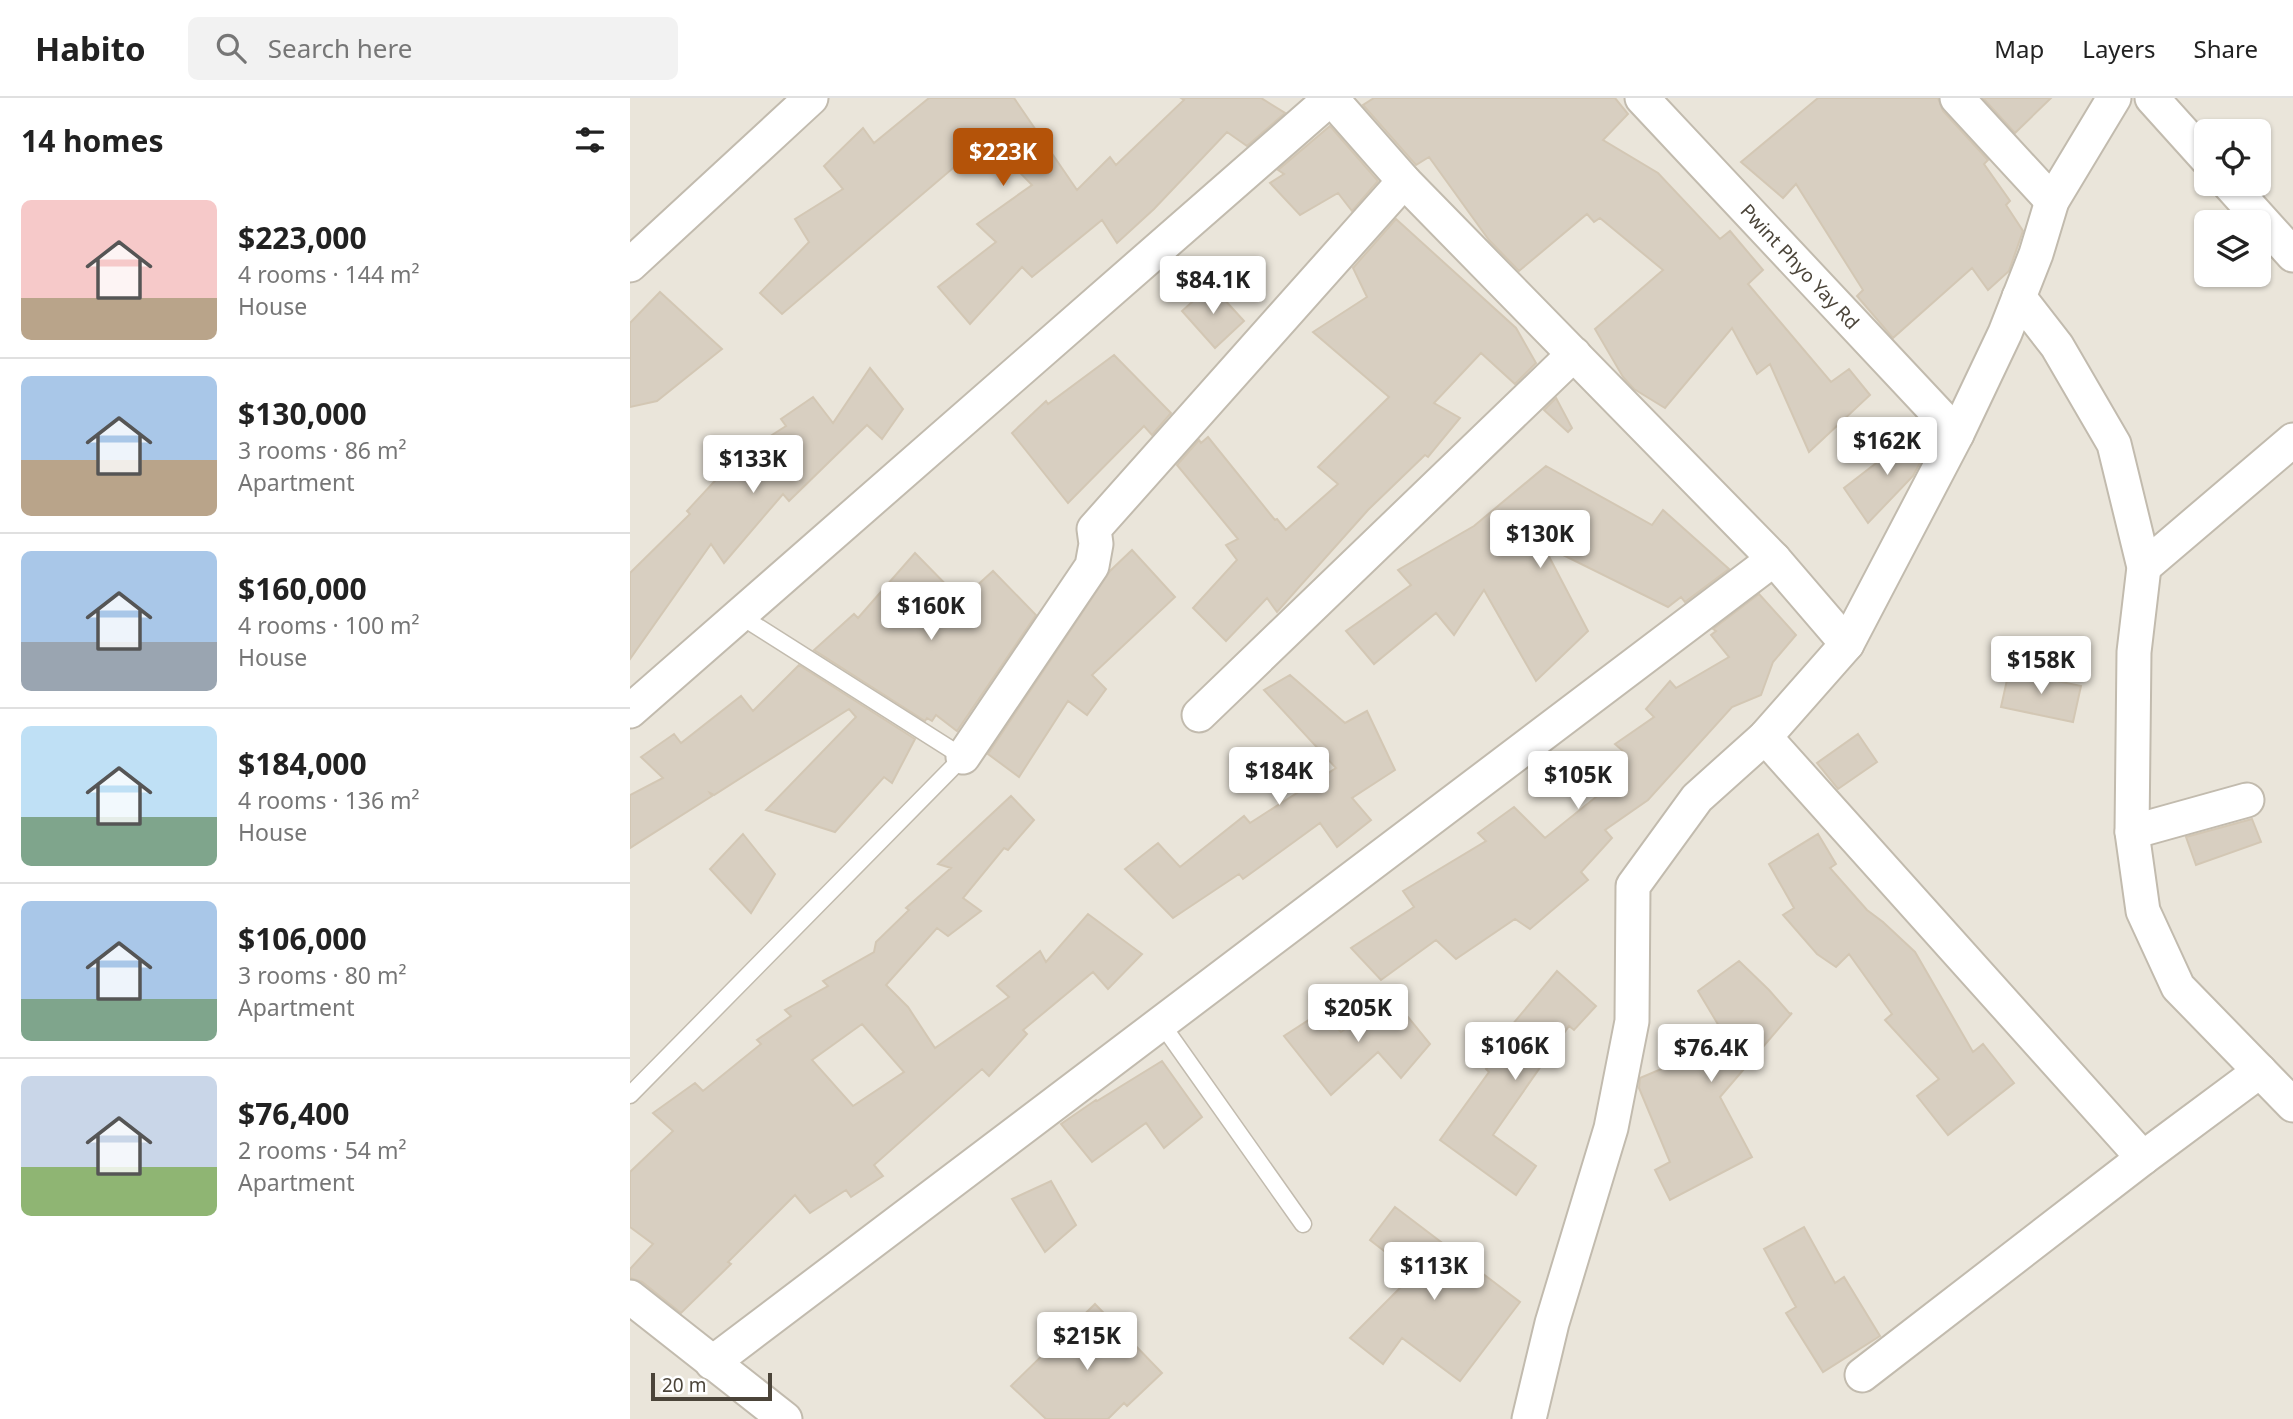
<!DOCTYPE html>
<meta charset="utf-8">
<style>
:root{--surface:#fff;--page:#f2f2f2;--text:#222;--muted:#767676;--line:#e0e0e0;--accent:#b45309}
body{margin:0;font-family:"Noto Sans",sans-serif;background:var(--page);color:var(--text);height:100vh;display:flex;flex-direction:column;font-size:26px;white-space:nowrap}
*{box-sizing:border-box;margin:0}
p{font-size:23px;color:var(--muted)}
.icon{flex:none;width:38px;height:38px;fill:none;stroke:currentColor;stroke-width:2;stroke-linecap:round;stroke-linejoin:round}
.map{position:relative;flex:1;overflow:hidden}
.panel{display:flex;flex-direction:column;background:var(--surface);width:630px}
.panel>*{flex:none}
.tools{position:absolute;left:1564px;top:21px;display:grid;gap:14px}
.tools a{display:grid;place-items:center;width:77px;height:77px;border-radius:10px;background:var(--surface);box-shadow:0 2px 5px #0004;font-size:35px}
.scale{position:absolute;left:21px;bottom:18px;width:121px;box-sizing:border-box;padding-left:7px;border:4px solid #4b4439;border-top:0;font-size:19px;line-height:24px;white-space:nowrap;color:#4b4439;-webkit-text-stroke:5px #fff;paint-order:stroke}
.price{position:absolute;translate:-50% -60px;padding:0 16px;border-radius:7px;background:#fff;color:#222;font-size:23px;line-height:46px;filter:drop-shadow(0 2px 4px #0008)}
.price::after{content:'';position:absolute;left:50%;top:42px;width:21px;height:16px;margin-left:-10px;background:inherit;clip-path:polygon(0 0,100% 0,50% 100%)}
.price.active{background:var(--accent);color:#fff}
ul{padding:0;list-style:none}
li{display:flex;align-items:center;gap:21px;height:175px;padding:0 21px}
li+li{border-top:2px solid var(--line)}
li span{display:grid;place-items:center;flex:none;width:196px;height:140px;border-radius:10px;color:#555}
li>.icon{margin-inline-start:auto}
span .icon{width:84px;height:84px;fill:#fffc;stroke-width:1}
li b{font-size:30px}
h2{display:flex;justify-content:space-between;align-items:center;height:84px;padding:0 21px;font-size:30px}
header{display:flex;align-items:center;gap:42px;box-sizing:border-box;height:98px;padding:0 35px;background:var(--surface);border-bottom:2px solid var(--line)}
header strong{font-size:33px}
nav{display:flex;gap:38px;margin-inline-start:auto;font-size:24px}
.search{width:490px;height:63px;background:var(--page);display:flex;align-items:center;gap:18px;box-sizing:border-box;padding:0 24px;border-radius:10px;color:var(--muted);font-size:26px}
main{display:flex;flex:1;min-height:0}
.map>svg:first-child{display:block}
.residential{fill:#eae5da;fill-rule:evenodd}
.building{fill:#d8cfc1;stroke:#d3c7b4;stroke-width:2;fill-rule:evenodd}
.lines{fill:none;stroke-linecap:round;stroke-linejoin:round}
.service-casing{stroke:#c2bbae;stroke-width:19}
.minor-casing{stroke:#c2bbae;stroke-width:37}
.service{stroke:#fff;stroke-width:16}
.minor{stroke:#fff;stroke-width:33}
.labels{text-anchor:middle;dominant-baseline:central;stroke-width:6;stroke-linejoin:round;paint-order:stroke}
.street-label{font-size:19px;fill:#4b4439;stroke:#fff}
</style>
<header>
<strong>Habito</strong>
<div class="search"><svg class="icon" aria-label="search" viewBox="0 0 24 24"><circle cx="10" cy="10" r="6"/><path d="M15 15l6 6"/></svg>Search here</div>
<nav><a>Map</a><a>Layers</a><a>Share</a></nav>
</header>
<main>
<section class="panel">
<h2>14 homes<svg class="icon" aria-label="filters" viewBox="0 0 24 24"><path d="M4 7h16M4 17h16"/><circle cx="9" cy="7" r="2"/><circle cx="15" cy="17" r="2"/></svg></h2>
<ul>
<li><span style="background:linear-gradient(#f6c9c9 70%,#b9a48a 0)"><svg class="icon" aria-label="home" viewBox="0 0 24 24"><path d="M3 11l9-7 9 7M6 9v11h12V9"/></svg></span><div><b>$223,000</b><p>4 rooms · 144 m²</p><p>House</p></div></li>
<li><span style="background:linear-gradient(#a9c7e8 60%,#b9a48a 0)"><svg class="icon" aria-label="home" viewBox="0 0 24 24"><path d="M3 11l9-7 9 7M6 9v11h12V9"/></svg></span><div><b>$130,000</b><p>3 rooms · 86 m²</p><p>Apartment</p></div></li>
<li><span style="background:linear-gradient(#a9c7e8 65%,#9aa5b1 0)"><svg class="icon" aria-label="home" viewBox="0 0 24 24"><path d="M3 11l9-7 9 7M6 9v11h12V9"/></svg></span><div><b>$160,000</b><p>4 rooms · 100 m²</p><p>House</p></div></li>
<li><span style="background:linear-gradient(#bfe0f5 65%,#7fa58c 0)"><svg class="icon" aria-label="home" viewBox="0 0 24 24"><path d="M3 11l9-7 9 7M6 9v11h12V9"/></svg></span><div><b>$184,000</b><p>4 rooms · 136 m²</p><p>House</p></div></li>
<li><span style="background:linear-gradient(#a9c7e8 70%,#7fa58c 0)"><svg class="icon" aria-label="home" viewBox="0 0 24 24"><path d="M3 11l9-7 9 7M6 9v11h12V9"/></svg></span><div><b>$106,000</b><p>3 rooms · 80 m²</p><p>Apartment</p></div></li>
<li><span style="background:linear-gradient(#c9d6e8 65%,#8fb573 0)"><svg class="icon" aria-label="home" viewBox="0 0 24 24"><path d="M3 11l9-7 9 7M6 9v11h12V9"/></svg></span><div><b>$76,400</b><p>2 rooms · 54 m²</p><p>Apartment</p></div></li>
</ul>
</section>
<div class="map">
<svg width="1663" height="1321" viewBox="0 0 1663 1321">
<rect width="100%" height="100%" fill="#f6f3ec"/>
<path class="residential" d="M0,0H1663V1321H0ZM1577,33H1629V86H1577ZM1577,124H1629V177H1577Z"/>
<path class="building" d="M299,0H384L447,92L480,59L486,67L554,2L551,0H631L655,15L617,48L597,34L524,111L487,145L472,122L402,179L392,169L340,226L308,189L366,144L347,126L402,87L357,41L152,216L130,195L179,144L165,121L213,91L194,68L233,30L244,45Z
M744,0H985L998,16L973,42L1028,75L1090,141L1100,133L1133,172L1118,186L1201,284L1219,271L1240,297L1179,354L1140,266L1127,276L1102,230L1035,310L1004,291L993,279L965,231L1033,172L970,120L964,124L957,116L889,173L859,142L799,59L786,67L733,7Z
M1188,0H1308L1313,13L1358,62L1354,66L1380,103L1376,107L1393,133L1379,173L1358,192L1342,170L1263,240L1227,198L1233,192L1166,86L1153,100L1111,64Z
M1353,0H1421L1385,35Z
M700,28L748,83L722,113L708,95L670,117L640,85L654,76L648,72Z
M766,121L886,230L906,265L885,286L851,255L804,305L830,320L798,359L795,357L738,412L647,514L637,500L596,543L563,510L607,462L596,447L608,441L547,367L569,342L571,345L578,339L645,422L647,421L656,432L708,386L688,369L759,299L683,234L737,199L723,170Z
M581,187L614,223L585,250L552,213Z
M30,194L92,251L27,303L0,309V225Z
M484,257L541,315L522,337L514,328L438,405L382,335L416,303L418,306Z
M240,270L273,311L252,341L237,327L159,403L153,396L94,465L81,446L0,561V475L60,416L57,413L106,360L156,328L151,321L183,299L203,325Z
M926,300L942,330L938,334L914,312Z
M1289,332L1298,350L1283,378L1238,425L1214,390Z
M916,368L1022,427L1033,412L1099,471L1055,504L1051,499L1038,509L913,447L958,533L906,583L854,492L824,537L806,515L744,566L716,533L781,487L768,472L844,428Z
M502,452L545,499L462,577L476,591L457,617L438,603L389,679L358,656L480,473Z
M285,455L331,502L363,473L406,517L327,633L306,617L302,623L297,620L295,623L184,552L224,516L228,520Z
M1129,496L1166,537L1143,564L1131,597L1102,609L1018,702L975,732L982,740L951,774L958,782L900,831L885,821L826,861L806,842L751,882L721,850L784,809L773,793L856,743L848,735L884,709L915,740L976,691L963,677L993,653L985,646L1024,619L1016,611L1040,583L1046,590L1099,559L1081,537L1086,533L1083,531Z
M169,567L285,641L262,685L254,679L205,734L136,712L226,619L219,611L84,697L80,695L82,698L0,750V697L33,680L11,659L44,636L51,645L111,598L123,613Z
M1379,573L1451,588L1443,624L1371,609Z
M660,577L715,625L737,613L765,672L722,700L741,722L707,749L690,725L613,781L609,776L543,820L495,771L528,745L550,769L614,718L620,725L706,670L634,592Z
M1228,636L1247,664L1208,691L1187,665Z
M381,698L404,722L378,752L374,750L333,800L351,813L318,838L307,830L256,887L278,909L305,950L379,899L367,888L410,853L416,864L458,816L512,856L478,891L463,874L393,932L397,936L359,978L352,971L244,1067L253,1078L221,1099L216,1092L180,1115L165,1097L98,1164L101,1166L51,1215L12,1184L0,1180V1171L23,1146L0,1129V1074L43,1033L23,1015L65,985L73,993L131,946L127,942L161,918L155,912L198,888L193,883L244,854L246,844L279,812L276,810L321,770L308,766ZM232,926L274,974L223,1008L182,962Z
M1622,721L1631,744L1566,767L1556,739Z
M113,736L145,776L121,815L80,771Z
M1188,736L1206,766L1200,770L1237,812L1253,824L1285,854L1343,954L1353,946L1384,985L1318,1037L1287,998L1309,981L1255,922L1262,916L1219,856L1206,869L1187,856L1153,817L1164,810L1139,766Z
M1109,863L1139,892L1160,916L1162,915L1090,999L1122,1059L1040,1102L1025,1072L1040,1064L1009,990L1010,980L1098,943L1068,893Z
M927,873L966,908L944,932L939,928L863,1037L906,1068L886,1097L810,1042L859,974L856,971L884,938L877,933Z
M760,897L800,946L771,980L748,954L701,997L654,938L691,914L711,934Z
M532,963L572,1019L534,1050L516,1025L462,1064L431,1026L466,1002L467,1003Z
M421,1083L446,1127L415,1154L382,1101Z
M765,1109L890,1204L830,1283L772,1240L753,1266L720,1240L784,1176L740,1142Z
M1174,1129L1205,1185L1214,1179L1250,1238L1193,1274L1156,1215L1166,1209L1134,1151Z
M465,1206L532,1275L497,1308L494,1305L478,1321H416L381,1288Z"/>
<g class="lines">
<g class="service-casing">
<path id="service" d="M531,925L673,1126
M0,997L333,659L109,517"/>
</g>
<g class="minor-casing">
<g id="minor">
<path d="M701,0L774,83L1144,461L1217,546"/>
<path id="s1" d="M1012,0L1327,336"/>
<path d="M1327,0L1422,103"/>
<path d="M1522,0L1577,61"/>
<path d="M1599,86L1663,157"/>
<path d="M0,167L181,0"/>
<path d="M1389,199L1427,248L1484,346L1514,469L1504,554L1502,734L1513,813L1548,889L1663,1007"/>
<path d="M1514,469L1663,342"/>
<path d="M0,613L701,0"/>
<path d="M569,617L944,256"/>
<path d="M1135,639L1513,1060"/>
<path d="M333,659L462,468L466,446L464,431L774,83"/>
<path d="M1502,734L1617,702"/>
<path d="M0,1199L155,1321"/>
<path d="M82,1265L1144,461"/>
<path d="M1232,1277L1513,1060L1630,973"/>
<path d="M899,1321L922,1225L981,1030L1002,923L1003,788L1067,700L1135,639L1217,546L1327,336L1375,235L1406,156L1422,103L1484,0"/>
</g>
</g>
<use href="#service" class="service"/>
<use href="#minor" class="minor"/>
</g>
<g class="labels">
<g class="street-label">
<text stroke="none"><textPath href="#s1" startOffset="231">Pwint Phyo Yay Rd</textPath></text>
</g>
</g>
</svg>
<div class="tools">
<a><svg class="icon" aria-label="locate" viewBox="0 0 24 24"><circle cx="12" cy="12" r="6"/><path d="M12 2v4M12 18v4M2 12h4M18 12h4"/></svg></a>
<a><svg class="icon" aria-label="layers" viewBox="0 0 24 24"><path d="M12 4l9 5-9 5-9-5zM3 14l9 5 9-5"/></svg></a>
</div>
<div class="scale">20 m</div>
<b class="price active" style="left:373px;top:90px">$223K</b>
<b class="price" style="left:583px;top:218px">$84.1K</b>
<b class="price" style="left:1257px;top:379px">$162K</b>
<b class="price" style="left:123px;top:397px">$133K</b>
<b class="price" style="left:910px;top:472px">$130K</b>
<b class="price" style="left:301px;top:544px">$160K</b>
<b class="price" style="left:1411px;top:598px">$158K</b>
<b class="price" style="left:649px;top:709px">$184K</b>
<b class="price" style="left:948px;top:713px">$105K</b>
<b class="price" style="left:728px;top:946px">$205K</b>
<b class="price" style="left:885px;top:984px">$106K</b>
<b class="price" style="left:1081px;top:986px">$76.4K</b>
<b class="price" style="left:804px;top:1204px">$113K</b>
<b class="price" style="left:457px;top:1274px">$215K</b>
</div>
</main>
